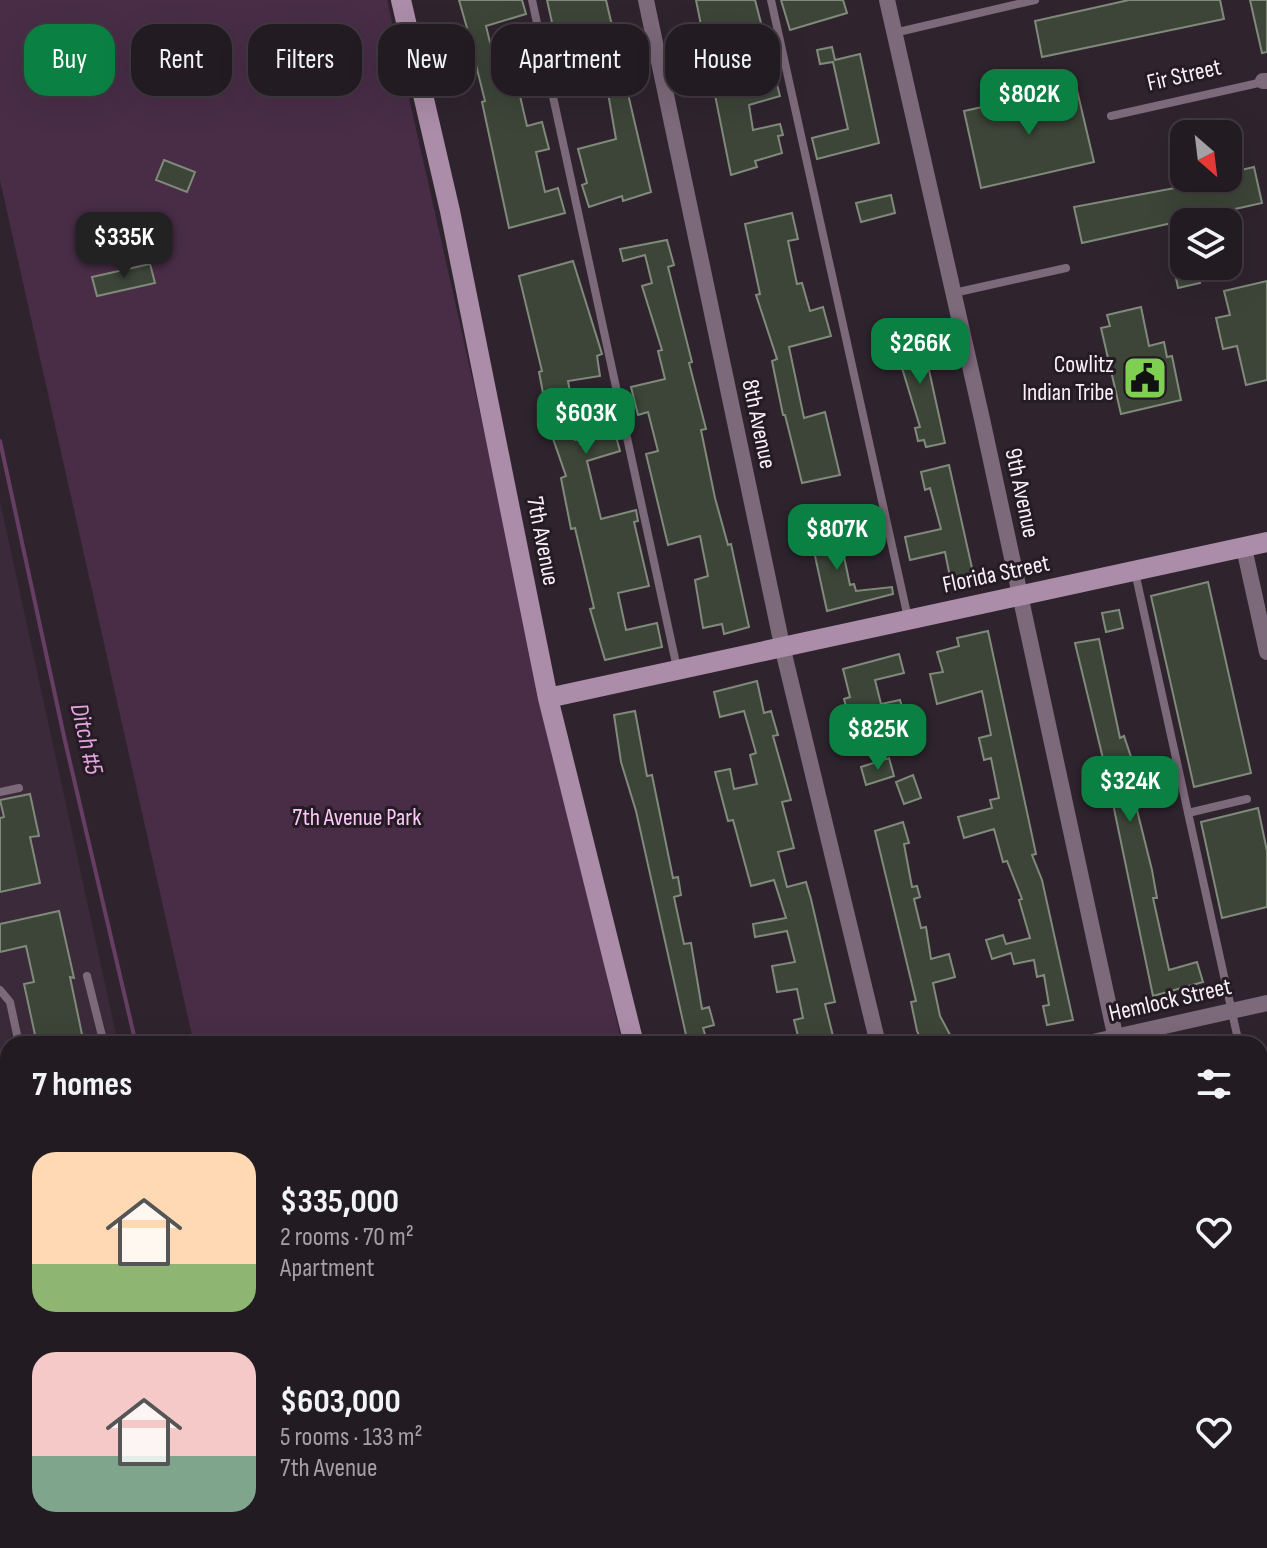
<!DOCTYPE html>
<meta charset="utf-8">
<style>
:root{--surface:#231b22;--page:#2b242a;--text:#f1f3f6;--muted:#a3a1a5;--line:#403940;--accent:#0b8043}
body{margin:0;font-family:"Sofia Sans Condensed",sans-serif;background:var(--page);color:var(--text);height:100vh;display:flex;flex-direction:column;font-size:30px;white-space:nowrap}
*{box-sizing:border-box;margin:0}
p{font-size:26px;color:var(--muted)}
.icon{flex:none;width:44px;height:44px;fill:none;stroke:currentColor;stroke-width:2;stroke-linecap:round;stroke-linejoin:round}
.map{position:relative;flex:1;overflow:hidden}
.sheet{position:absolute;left:0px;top:1036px;width:1268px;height:512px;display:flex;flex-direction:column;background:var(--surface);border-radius:24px 24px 0 0;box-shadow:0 8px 32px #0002,0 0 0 2px var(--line)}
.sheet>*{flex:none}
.banner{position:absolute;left:24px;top:24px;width:800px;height:72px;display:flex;gap:16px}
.needle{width:52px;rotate:152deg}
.tools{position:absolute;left:1170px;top:120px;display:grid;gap:16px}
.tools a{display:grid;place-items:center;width:72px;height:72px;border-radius:16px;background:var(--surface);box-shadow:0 8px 32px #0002,0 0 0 2px var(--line);font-size:40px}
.price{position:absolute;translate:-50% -68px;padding:0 18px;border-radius:16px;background:var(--accent);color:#fff;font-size:26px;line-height:52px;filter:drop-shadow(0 2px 4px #0008)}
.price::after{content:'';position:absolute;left:50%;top:48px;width:24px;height:18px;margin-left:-12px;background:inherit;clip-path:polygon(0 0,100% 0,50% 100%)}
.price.selected{background:#222;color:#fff}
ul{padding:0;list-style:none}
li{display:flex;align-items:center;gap:24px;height:200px;padding:0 32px}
li span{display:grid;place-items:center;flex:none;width:224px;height:160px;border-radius:24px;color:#555}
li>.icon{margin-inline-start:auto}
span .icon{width:96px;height:96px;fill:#fffc;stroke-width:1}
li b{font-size:34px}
h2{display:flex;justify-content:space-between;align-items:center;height:96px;padding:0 32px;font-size:34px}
.chip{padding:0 28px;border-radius:24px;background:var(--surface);box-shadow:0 8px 32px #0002,0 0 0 2px var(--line);font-size:28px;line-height:72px}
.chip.selected{background:var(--accent);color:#fff}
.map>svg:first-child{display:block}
.built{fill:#3b2b3a}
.green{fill:#492d47}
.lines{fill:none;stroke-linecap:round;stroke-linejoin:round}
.stream{stroke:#663e63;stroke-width:4}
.building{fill:#3c4538;stroke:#808a7b;stroke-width:2}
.lane{stroke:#7c697a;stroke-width:8}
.street{stroke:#7c697a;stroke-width:16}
.secondary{stroke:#ac8da9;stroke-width:20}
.labels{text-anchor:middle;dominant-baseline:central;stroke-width:6;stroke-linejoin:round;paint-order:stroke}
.street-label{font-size:24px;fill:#f8f1f8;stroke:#251b24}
.poi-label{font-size:24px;fill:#f8f1f8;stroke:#251b24;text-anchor:end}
.park-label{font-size:24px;fill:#fdc8f9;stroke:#251b24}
.water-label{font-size:26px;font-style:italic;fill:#e5a4e0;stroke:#251b24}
</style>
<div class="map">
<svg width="1267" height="1548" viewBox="0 0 1267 1548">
<rect width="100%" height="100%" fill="#2f242e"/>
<path class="built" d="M0,501L118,1044H8V1540H223L224,1548H0Z
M319,1540H649L614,1548H321Z"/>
<path class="green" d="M0,0H387L622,1044H194L0,180Z"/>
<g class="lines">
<path class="stream" d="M0,441L65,741L136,1044
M242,1540L244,1548"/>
</g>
<path class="building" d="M459,0H522L526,14L486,26L495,63L525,56L531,80L517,83L527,126L542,122L549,149L536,152L545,192L558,188L565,213L509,228L482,102L485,101L474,57H470L465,36L469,35Z
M547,0H606L651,192L623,201L622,196L589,207L582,185L587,183L578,149L616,139L603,64L598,66L595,56L567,60L565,43L557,45Z
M696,0H755L780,96L749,105L753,130L780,124L783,135L778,136L782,153L755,161L757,167L731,175Z
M781,0H843L847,13L790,30Z
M1129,0H1220L1224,19L1042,57L1035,21Z
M1250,0H1267V52L1262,53Z
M832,47L835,60L860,54L879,143L817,159L812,138L848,129L833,62L820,64L817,50Z
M1076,86L1094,162L981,188L964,111Z
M164,160L195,172L187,192L156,180Z
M1254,167L1262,203L1082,243L1074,207L1228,178V173Z
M891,195L895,213L861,222L856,203Z
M792,213L798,239L788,241L797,284L802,283L810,311L823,307L831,336L789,347L804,418L825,412L840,475L802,483L785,415H783L772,361L777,359L756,295L760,294L745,224Z
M667,240L674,265L668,267L692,362L689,363L706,429L701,430L715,498L728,545L731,544L749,627L724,634L722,624L703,628L695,580L708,576L700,536L668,545L646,454L658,451L648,412L638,415L631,387L665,379L658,351L662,350L642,286L652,283L645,255L623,261L620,249Z
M573,261L602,354L597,356L600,376L568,381L570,392L565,393L575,440L614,429L620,451L587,461L601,519L636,510L638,521L634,522L649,586L618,593L626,630L657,623L662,647L605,660L590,609L594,608L575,528L571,529L561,478L566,476L550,430L539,372L542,371L519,276Z
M150,264L155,283L97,296L92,277Z
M1196,268L1200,283L1178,288L1175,273Z
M1267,281V380L1246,385L1237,346L1223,349L1216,318L1230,315L1224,291Z
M1141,307L1149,346L1164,342L1167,357L1172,356L1181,400L1121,414L1101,328L1110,326L1107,315Z
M920,329L945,443L926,447L924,440L918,441L915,428L920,427L892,335Z
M949,465L974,577L951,582L945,552L910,560L905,537L941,529L930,488L925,490L921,472Z
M826,519L832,548L842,547L850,585L854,584L856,591L892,587L893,594L827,611L808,524Z
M1208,582L1251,773L1194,787L1151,596Z
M1119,610L1123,628L1106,632L1102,613Z
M988,631L1036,854L1032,855L1042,880L1073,1020L1047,1025L1043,1006L1049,1005L1044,975L1037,977L1034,960L1014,964L1011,953L992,959L986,940L1003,935L1006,944L1030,938L1019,900L1022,899L1007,861L1003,862L994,829L964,838L958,817L992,808L990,800L999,798L991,758L984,760L979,738L991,735L982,691L937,704L930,674L943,672L937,652L959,646L957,638Z
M1099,639L1120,738L1124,736L1133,763L1129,765L1134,798L1152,870L1157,898H1153L1169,970L1197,962L1203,982L1153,996L1107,775L1075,643Z
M899,654L904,673L875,680L881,704L900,700L903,711L882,716L883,746L855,748L854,716L849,718L844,699L850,697L843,669Z
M757,681L764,713L771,711L778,735L773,736L791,800L782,802L794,848L778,852L787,887L806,882L811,899L835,1002L825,1004L835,1044H800L794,1020L803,1018L797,989L777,992L772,966L795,962L787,931L755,937L753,924L786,918L774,880L751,886L733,820L728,821L715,772L730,769L734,789L757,784L750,755L756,753L744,711L720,717L714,692Z
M635,711L647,776L652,775L673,878L678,877L681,895L674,897L684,944L691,943L702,1009L709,1007L714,1025L703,1028L708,1044H688L636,811L621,762L614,715Z
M889,758L894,776L866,785L861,767Z
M913,775L921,798L904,804L896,782Z
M30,794L39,836L30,837L40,883L0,892V818L4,817L0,800Z
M1258,808L1267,851V907L1222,918L1201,822Z
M903,822L909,843L904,844L912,887L917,886L920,897L914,899L921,928L926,927L931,959L949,954L955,977L933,983L940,1016L955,1044H923L917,1031L911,1002L916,1001L875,831Z
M59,911L74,978L70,977L84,1044H37L24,984L34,982L26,946L0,952V924Z"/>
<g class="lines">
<path class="lane" d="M532,0L677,668
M771,0L908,618
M894,33L1035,0
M1111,116L1263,82
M954,293L1066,268
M1135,572L1239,1044
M0,792L19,788
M1188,813L1247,799
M87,976L104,1044
M0,990L10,1002L19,1044
M0,1106L8,1104
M1260,1140L1267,1172
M0,1192L8,1191
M0,1235L8,1233
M339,1540L341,1548
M558,1540L560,1548
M873,1540L875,1548
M1109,1540L1111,1548"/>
<path class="street" d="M646,0L783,650L878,1044
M887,0L982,419L1117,1044
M1263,81H1267
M1244,548L1267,652
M1084,1044L1267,1003
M989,1540L990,1548
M1225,1540L1226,1548"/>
<path class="secondary" d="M401,0L450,211L548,698L634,1044
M548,698L1267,542
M0,1369L8,1402
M1260,1419L1267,1417
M41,1540L42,1548
M746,1540L748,1548
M685,1548L722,1540"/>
</g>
<defs>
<g id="civic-square" transform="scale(2.3)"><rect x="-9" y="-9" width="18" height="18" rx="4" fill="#7fd052" stroke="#251b24"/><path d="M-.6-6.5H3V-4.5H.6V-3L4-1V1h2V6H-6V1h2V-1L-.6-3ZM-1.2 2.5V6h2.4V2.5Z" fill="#111"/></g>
</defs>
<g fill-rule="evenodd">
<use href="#civic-square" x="1145" y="378"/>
</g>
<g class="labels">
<g class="street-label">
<text transform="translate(1184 75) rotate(-13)">Fir Street</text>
<text transform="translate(759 424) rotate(78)">8th Avenue</text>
<text transform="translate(1022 493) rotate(78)">9th Avenue</text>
<text transform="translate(543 541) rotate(79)">7th Avenue</text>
<text transform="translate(996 574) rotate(-12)">Florida Street</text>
<text transform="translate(1170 1000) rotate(-13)">Hemlock Street</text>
</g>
<g class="poi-label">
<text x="1114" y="364">Cowlitz<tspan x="1114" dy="28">Indian Tribe</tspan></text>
</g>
<g class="park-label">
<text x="357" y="817">7th Avenue Park</text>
</g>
<g class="water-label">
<text transform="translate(86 739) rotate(77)">Ditch #5</text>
</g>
</g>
</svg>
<div class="tools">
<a><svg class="needle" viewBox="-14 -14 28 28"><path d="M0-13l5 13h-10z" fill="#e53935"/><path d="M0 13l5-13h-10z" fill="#a3a1a5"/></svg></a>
<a><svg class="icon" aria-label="layers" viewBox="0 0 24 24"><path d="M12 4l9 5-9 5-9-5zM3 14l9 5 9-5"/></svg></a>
</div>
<b class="price" style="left:1029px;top:137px">$802K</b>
<b class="price selected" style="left:124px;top:280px">$335K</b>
<b class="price" style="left:920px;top:386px">$266K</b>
<b class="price" style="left:586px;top:456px">$603K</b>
<b class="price" style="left:837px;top:572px">$807K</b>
<b class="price" style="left:878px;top:772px">$825K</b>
<b class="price" style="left:1130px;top:824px">$324K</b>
<div class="banner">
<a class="chip selected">Buy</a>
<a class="chip">Rent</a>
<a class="chip">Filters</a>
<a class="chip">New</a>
<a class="chip">Apartment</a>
<a class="chip">House</a>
</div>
<section class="sheet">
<h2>7 homes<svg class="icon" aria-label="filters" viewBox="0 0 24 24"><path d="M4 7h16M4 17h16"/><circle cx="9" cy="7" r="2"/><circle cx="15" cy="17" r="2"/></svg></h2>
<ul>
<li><span style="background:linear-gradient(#ffd9b3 70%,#8fb573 0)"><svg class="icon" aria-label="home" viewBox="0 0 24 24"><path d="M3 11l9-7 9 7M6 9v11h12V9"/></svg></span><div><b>$335,000</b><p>2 rooms · 70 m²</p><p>Apartment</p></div><svg class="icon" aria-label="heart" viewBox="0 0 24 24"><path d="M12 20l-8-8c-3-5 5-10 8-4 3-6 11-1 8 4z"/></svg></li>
<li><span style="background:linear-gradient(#f6c9c9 65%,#7fa58c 0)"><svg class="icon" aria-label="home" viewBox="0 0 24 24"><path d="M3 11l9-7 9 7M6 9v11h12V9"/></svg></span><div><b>$603,000</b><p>5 rooms · 133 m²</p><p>7th Avenue</p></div><svg class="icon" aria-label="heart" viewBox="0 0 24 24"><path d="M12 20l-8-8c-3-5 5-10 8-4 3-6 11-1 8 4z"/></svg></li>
</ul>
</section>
</div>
